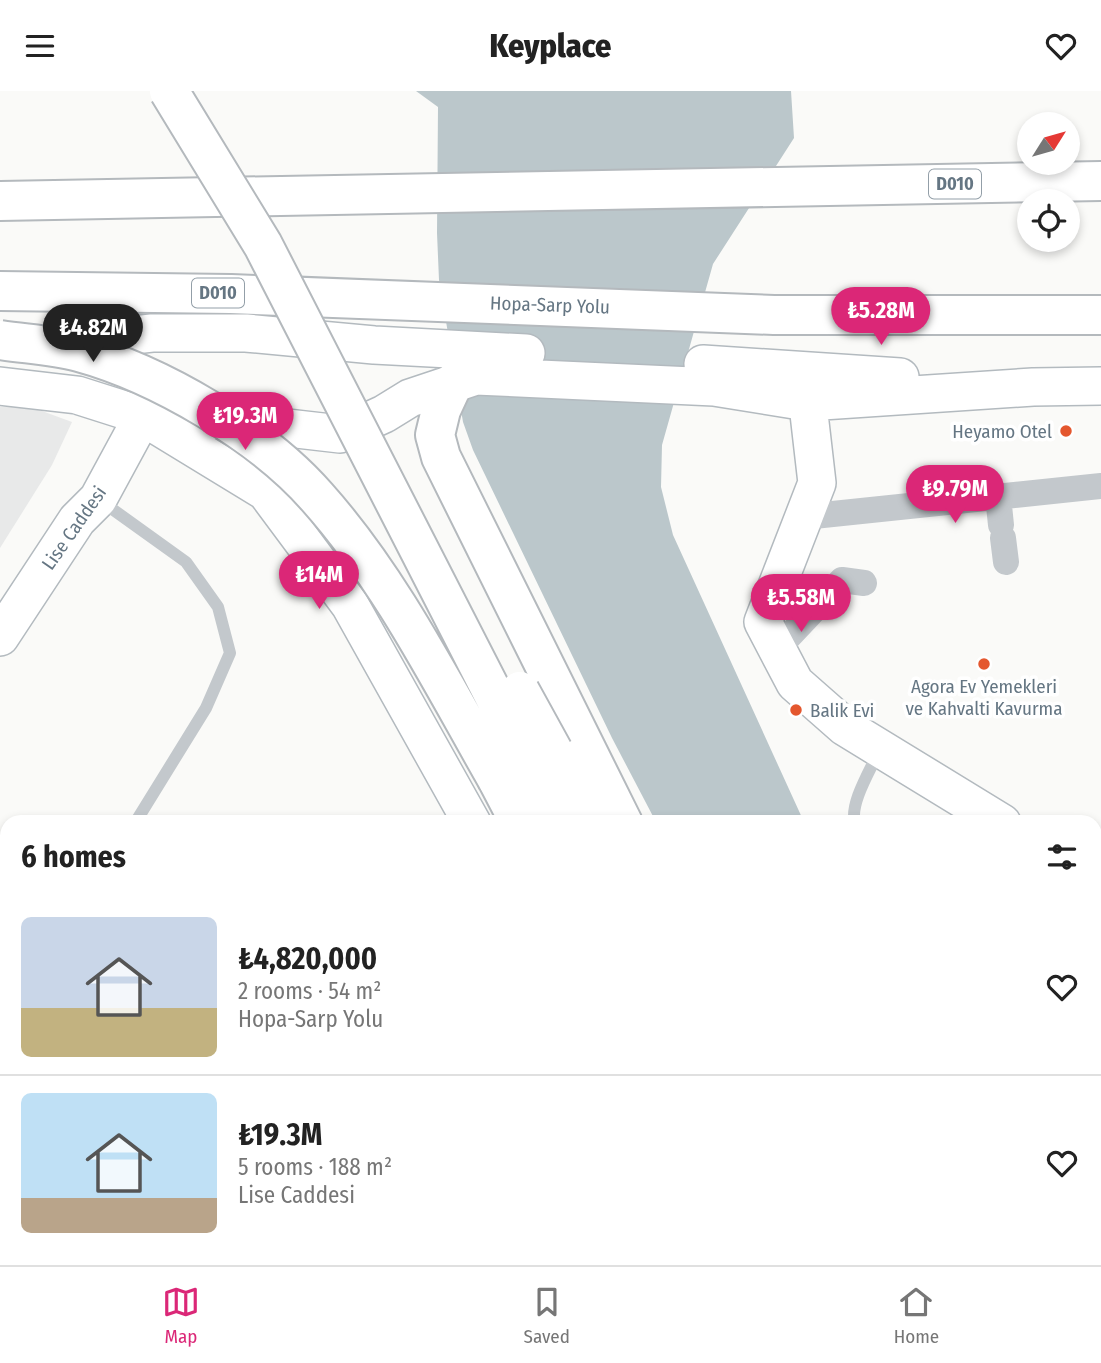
<!DOCTYPE html>
<meta charset="utf-8">
<style>
:root{--surface:#fff;--page:#f6f6f6;--text:#222;--muted:#767676;--line:#e0e0e0;--accent:#db2777}
body{margin:0;font-family:"Fira Sans Condensed",sans-serif;background:var(--page);color:var(--text);height:100vh;display:flex;flex-direction:column;font-size:26px;white-space:nowrap}
*{box-sizing:border-box;margin:0}
p{font-size:23px;color:var(--muted)}
.icon{flex:none;width:38px;height:38px;fill:none;stroke:currentColor;stroke-width:2;stroke-linecap:round;stroke-linejoin:round}
.map{position:relative;flex:1;overflow:hidden}
.side{position:absolute;left:0px;top:724px;width:1102px;height:450px;display:flex;flex-direction:column;background:var(--surface);border-radius:21px 21px 0 0;box-shadow:0 4px 10px #0003}
.side>*{flex:none}
.needle{width:46px;rotate:53deg}
.controls{position:absolute;left:1017px;top:21px;display:grid;gap:14px}
.controls a{display:grid;place-items:center;width:63px;height:63px;border-radius:50%;background:var(--surface);box-shadow:0 4px 10px #0003;font-size:35px}
.price{position:absolute;translate:-50% -60px;padding:0 16px;border-radius:24px;background:var(--accent);color:#fff;font-size:23px;line-height:46px;filter:drop-shadow(0 2px 4px #0008)}
.price::after{content:'';position:absolute;left:50%;top:42px;width:21px;height:16px;margin-left:-10px;background:inherit;clip-path:polygon(0 0,100% 0,50% 100%)}
.price.on{background:#222;color:#fff}
ul{padding:0;list-style:none}
li{display:flex;align-items:center;gap:21px;height:175px;padding:0 21px}
li+li{border-top:2px solid var(--line)}
li span{display:grid;place-items:center;flex:none;width:196px;height:140px;border-radius:10px;color:#555}
li>.icon{margin-inline-start:auto}
span .icon{width:84px;height:84px;fill:#fffc;stroke-width:1}
li b{font-size:30px}
h2{display:flex;justify-content:space-between;align-items:center;height:84px;padding:0 21px;font-size:30px}
header{display:flex;justify-content:space-between;align-items:center;height:91px;padding:0 21px;background:var(--surface);font-size:32px;font-weight:800}
.dock{display:flex;justify-content:space-around;align-items:center;height:98px;border-top:2px solid var(--line);background:var(--surface);font-size:19px;color:var(--muted)}
.dock a{display:grid;justify-items:center;gap:4px}
.dock .on{color:var(--accent)}
.map>svg:first-child{display:block}
.built{fill:#e8e9e9}
.water{fill:#bbc7cb}
.lines{fill:none;stroke-linecap:round;stroke-linejoin:round}
.secondary-casing{stroke:#b3babf;stroke-width:40}
.highway-casing{stroke:#b4b9bd;stroke-width:42}
.lane{stroke:#c3c8cc;stroke-width:12}
.street{stroke:#c3c8cc;stroke-width:26}
.secondary{stroke:#fff;stroke-width:37}
.highway{stroke:#fff;stroke-width:38}
.highway-bridge-casing{stroke:#b4b9bd;stroke-width:42;stroke-linecap:butt}
.highway-bridge{stroke:#fff;stroke-width:38}
.poi-dot{fill:#e4572e;stroke:#fff;stroke-width:2.5}
.labels{text-anchor:middle;dominant-baseline:central;stroke-width:7;stroke-linejoin:round;paint-order:stroke}
.shield{fill:#fff;stroke:#939fa8;stroke-width:2}
.shield-label{font-size:18px;font-weight:bold;fill:#657683}
.street-label{font-size:19px;fill:#657683;stroke:#fff}
.poi-label{font-size:19px;fill:#657683;stroke:#fff;text-anchor:end}
</style>
<header><svg class="icon" aria-label="menu" viewBox="0 0 24 24"><path d="M4 6h16M4 12h16M4 18h16"/></svg>Keyplace<svg class="icon" aria-label="heart" viewBox="0 0 24 24"><path d="M12 20l-8-8c-3-5 5-10 8-4 3-6 11-1 8 4z"/></svg></header>
<div class="map">
<svg width="1101" height="1174" viewBox="0 0 1101 1174">
<rect width="100%" height="100%" fill="#fafaf8"/>
<path class="built" d="M0,316H31L72,331L52,374L0,457Z"/>
<path class="water" d="M416,0H791L794,47L713,173L662,354L661,396L673,444L804,731H656L612,647L473,359L463,331L439,189L437,142L438,16Z
M878,1167H996L998,1174H880Z"/>
<g class="lines">
<g class="secondary-casing">
<path id="secondary" d="M50,253L152,242H246L374,254L526,262
M703,273L900,286
M805,288L817,392L763,531L795,592L845,636L1002,732
M0,295L77,304L143,325L227,330L340,343L384,323L410,307L476,285L714,296L807,311L1033,296L1101,295
M148,329L266,401L350,514L472,732
M0,546L77,429L98,408L143,325
M1096,834L1101,860
M680,1167L684,1174"/>
</g>
<g class="highway-casing">
<path id="highway" d="M0,110L1101,90
M0,200L231,203L774,224H1101
M454,291L441,319L435,344L441,366L623,732
M553,660L588,732
M529,673L557,732
M497,688L520,732
M711,1167L713,1174
M740,1167L742,1174
M779,1167L782,1174"/>
</g>
<path class="lane" d="M101,410L186,471L218,516L230,562L206,617L135,732
M855,732C849,713 871,678 879,660
M0,947L7,936
M0,1134L7,1136
M522,1167L527,1174
M1040,1167L1043,1174"/>
<path class="street" d="M998,405L1001,434
M804,426L1101,395
M1003,447L1006,471
M777,558L842,489L864,492
M240,1167L246,1174
M197,1174L202,1167"/>
<use href="#secondary" class="secondary"/>
<use href="#highway" class="highway"/>
<g class="highway-bridge-casing">
<path id="highway-bridge" d="M169,0L263,154L529,673
M0,249C26,253 54,254 79,261C159,283 262,343 317,406C391,489 442,592 497,688
M520,600L553,660"/>
</g>
<use href="#highway-bridge" class="highway-bridge"/>
</g>
<g class="poi-dot">
<circle cx="1066" cy="340" r="7"/>
<circle cx="984" cy="573" r="7"/>
<circle cx="796" cy="619" r="7"/>
</g>
<g class="labels">
<g class="shield">
<rect x="929" y="78.5" width="52" height="29" rx="5"/>
<rect x="192" y="187.5" width="52" height="29" rx="5"/>
</g>
<g class="shield-label">
<text x="955" y="93">D010</text>
<text x="218" y="202">D010</text>
</g>
<g class="street-label">
<text transform="translate(550 214) rotate(2)">Hopa-Sarp Yolu</text>
<text transform="translate(74 437) rotate(-55)">Lise Caddesi</text>
</g>
<g class="poi-label">
<text x="1052" y="340">Heyamo Otel</text>
<text x="984" y="595" text-anchor="middle">Agora Ev Yemekleri<tspan x="984" dy="22">ve Kahvalti Kavurma</tspan></text>
<text x="810" y="619" text-anchor="start">Balik Evi</text>
</g>
</g>
</svg>
<div class="controls">
<a><svg class="needle" viewBox="-14 -14 28 28"><path d="M0-13l5 13h-10z" fill="#e53935"/><path d="M0 13l5-13h-10z" fill="#767676"/></svg></a>
<a><svg class="icon" aria-label="locate" viewBox="0 0 24 24"><circle cx="12" cy="12" r="6"/><path d="M12 2v4M12 18v4M2 12h4M18 12h4"/></svg></a>
</div>
<b class="price" style="left:881px;top:256px">₺5.28M</b>
<b class="price on" style="left:93px;top:273px">₺4.82M</b>
<b class="price" style="left:245px;top:361px">₺19.3M</b>
<b class="price" style="left:955px;top:434px">₺9.79M</b>
<b class="price" style="left:319px;top:520px">₺14M</b>
<b class="price" style="left:801px;top:543px">₺5.58M</b>
<section class="side">
<h2>6 homes<svg class="icon" aria-label="filters" viewBox="0 0 24 24"><path d="M4 7h16M4 17h16"/><circle cx="9" cy="7" r="2"/><circle cx="15" cy="17" r="2"/></svg></h2>
<ul>
<li><span style="background:linear-gradient(#c9d6e8 65%,#c2b280 0)"><svg class="icon" aria-label="home" viewBox="0 0 24 24"><path d="M3 11l9-7 9 7M6 9v11h12V9"/></svg></span><div><b>₺4,820,000</b><p>2 rooms · 54 m²</p><p>Hopa-Sarp Yolu</p></div><svg class="icon" aria-label="heart" viewBox="0 0 24 24"><path d="M12 20l-8-8c-3-5 5-10 8-4 3-6 11-1 8 4z"/></svg></li>
<li><span style="background:linear-gradient(#bfe0f5 75%,#b9a48a 0)"><svg class="icon" aria-label="home" viewBox="0 0 24 24"><path d="M3 11l9-7 9 7M6 9v11h12V9"/></svg></span><div><b>₺19.3M</b><p>5 rooms · 188 m²</p><p>Lise Caddesi</p></div><svg class="icon" aria-label="heart" viewBox="0 0 24 24"><path d="M12 20l-8-8c-3-5 5-10 8-4 3-6 11-1 8 4z"/></svg></li>
</ul>
</section>
</div>
<nav class="dock">
<a class="on"><svg class="icon" aria-label="map" viewBox="0 0 24 24"><path d="M3 6l6-2 6 2 6-2v14l-6 2-6-2-6 2zM9 4v14M15 6v14"/></svg>Map</a>
<a><svg class="icon" aria-label="saved" viewBox="0 0 24 24"><path d="M7 4h10v16l-5-4-5 4z"/></svg>Saved</a>
<a><svg class="icon" aria-label="home" viewBox="0 0 24 24"><path d="M3 11l9-7 9 7M6 9v11h12V9"/></svg>Home</a>
</nav>
